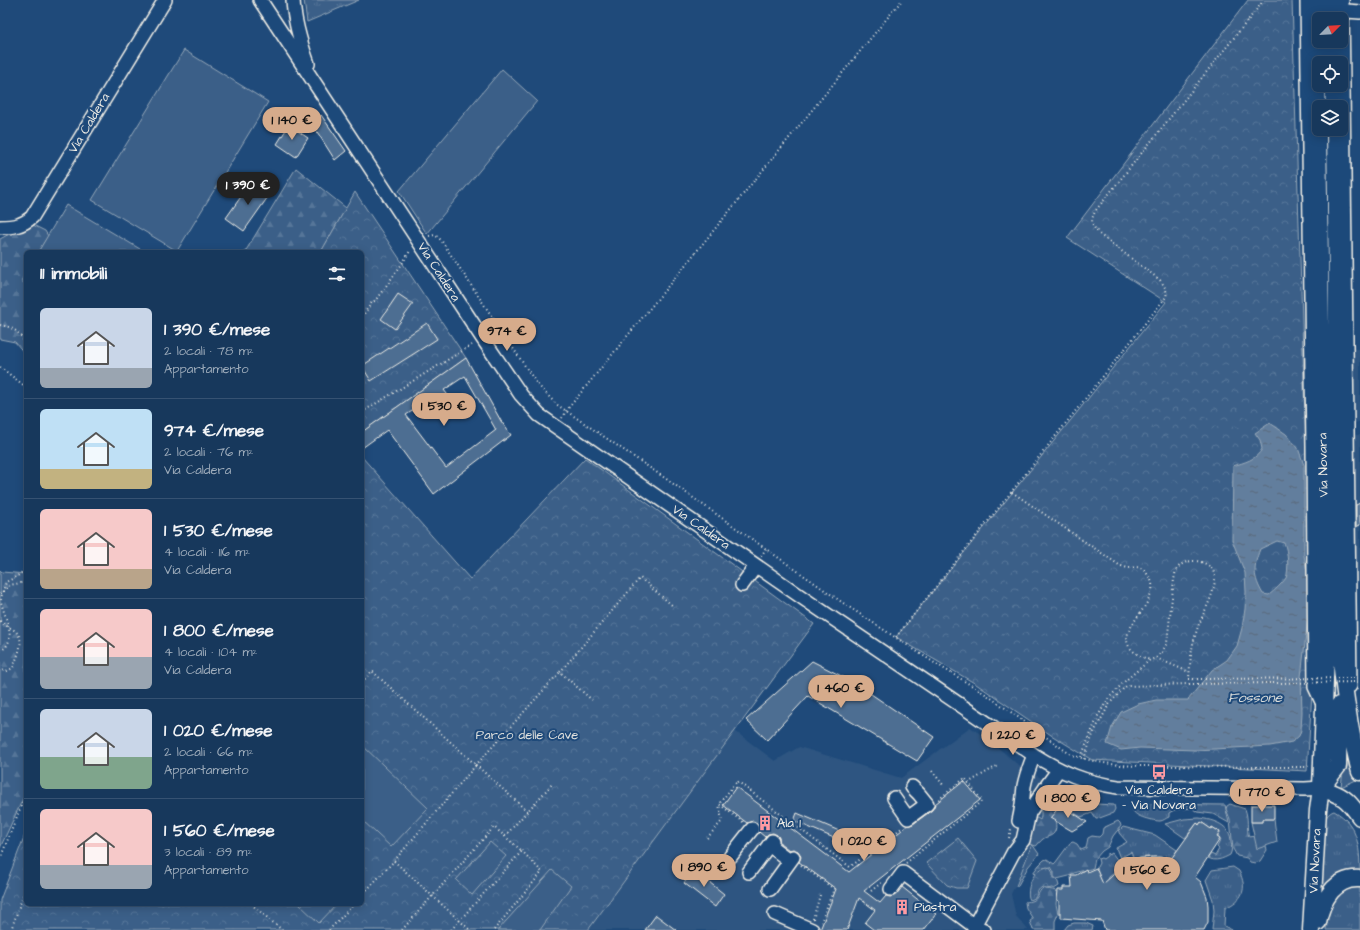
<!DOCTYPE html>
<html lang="it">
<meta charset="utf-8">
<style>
:root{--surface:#17385c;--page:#203f62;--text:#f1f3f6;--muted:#9eacbb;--line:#365272;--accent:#d6ab8b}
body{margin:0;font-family:"Architects Daughter",sans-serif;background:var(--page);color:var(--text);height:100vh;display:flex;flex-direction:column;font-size:15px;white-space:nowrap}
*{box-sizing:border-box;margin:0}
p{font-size:13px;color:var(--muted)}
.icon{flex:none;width:22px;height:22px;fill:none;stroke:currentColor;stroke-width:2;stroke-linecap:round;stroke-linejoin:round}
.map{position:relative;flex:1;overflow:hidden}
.details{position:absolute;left:24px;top:250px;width:340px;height:656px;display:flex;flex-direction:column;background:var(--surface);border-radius:6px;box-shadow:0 2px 10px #0003,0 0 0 1px var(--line)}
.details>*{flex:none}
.needle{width:26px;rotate:66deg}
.fabs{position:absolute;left:1312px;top:12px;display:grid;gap:8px}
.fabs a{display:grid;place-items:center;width:36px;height:36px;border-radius:6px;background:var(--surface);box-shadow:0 2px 10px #0003,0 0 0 1px var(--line);font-size:20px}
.price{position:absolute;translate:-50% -34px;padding:0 9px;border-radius:14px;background:var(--accent);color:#111;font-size:13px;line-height:26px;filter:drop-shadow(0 1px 2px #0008)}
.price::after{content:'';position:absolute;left:50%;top:24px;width:12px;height:9px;margin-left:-6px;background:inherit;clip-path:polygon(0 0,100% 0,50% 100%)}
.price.selected{background:#222;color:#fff}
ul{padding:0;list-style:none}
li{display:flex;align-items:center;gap:12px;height:100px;padding:0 16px}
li+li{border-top:1px solid var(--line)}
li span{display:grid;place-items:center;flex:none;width:112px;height:80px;border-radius:6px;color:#555}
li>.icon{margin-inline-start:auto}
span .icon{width:48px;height:48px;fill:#fffc;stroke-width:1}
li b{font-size:17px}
h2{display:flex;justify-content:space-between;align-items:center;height:48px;padding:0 16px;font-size:17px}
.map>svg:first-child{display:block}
.built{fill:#2d5581}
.grass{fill:url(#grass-tufts);stroke:#97a8b8}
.forest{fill:url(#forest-firs);stroke:#97a8b8}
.park{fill:url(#park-crowns);stroke:#97a8b8}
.garden{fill:#3a5f88;stroke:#97a8b8}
.water{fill:url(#water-ripples);stroke:#9cacbb;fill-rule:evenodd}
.building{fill:#4d6e92;stroke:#f4f1e8;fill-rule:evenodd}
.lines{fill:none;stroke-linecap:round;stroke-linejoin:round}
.minor-casing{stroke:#f4f1e8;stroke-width:16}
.major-casing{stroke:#f4f1e8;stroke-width:19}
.path{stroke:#f4f1e8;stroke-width:2;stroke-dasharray:1 3;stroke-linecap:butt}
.minor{stroke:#1f4a7a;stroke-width:13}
.major{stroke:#1f4a7a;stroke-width:16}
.path-bridge{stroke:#f4f1e8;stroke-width:2;stroke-dasharray:1 3;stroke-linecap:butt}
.labels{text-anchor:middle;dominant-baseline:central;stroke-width:4;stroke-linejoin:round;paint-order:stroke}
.street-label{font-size:13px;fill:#f4f1e8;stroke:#1f4a7a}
.park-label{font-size:13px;fill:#e1e2de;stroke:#1f4a7a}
.poi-label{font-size:13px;fill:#f4f1e8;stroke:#1f4a7a;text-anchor:start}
.water-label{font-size:14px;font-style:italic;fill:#dee0dd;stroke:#1f4a7a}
</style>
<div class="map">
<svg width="1360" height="930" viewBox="0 0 1360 930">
<defs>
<pattern id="grass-tufts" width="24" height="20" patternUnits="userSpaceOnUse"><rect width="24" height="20" fill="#3a5f88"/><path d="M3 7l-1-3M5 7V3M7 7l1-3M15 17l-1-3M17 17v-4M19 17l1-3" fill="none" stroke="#577699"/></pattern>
<pattern id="forest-firs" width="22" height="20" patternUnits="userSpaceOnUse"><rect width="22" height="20" fill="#3a5f88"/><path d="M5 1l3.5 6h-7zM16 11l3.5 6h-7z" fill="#577699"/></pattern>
<pattern id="park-crowns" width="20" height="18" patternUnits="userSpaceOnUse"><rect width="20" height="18" fill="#3a5f88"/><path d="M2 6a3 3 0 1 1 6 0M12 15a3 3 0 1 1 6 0" fill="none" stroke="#577699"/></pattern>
<pattern id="water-ripples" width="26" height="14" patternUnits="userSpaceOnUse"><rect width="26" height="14" fill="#627e9d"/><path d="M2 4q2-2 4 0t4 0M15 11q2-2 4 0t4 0" fill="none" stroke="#58687a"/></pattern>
</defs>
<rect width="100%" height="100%" fill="#1f4a7a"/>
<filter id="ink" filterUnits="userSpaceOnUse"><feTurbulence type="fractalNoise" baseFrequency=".025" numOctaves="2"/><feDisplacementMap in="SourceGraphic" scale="8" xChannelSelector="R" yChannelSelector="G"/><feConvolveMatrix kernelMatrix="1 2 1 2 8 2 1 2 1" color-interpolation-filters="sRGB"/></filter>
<g filter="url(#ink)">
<path class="built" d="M1352,349H1360V421L1353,424Z
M1350,435H1360V580L1350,590Z
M970,727L988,739L1016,763L1067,794L1037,831L1016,884L1011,894L1016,916L1028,930H588L735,731L775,761L799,747L901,778Z"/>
<path class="grass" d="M304,0H359L307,22Z
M1345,754H1351L1356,780L1341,787Z
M1066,797L1096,804L1114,805L1115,809L1113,813L1097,819H1096L1092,813L1081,817L1060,804Z
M1134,804L1225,805L1229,823L1213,814L1197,812L1192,808L1174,810L1169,813V817C1166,818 1163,821 1160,821C1154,821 1134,817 1133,810C1132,808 1134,806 1134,804Z
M1334,811C1360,825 1360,851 1360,878L1320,894L1324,823C1326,817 1328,813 1334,811Z
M1199,818C1214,820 1231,825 1231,842C1232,847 1232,851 1230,855C1222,859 1216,862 1208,858L1211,854L1215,856L1219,849L1217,847L1221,839L1218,837L1220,832L1212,827L1211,829L1201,822L1199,824L1197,823L1185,838L1165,824L1184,819Z
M1123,827L1155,835L1177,850L1171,859C1158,856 1147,855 1134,860L1131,852L1120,858L1116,848L1127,842L1119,833V831Z
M1032,844L1039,854L1028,867L1017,887L1016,886Z
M1107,853L1109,855L1112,853L1119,862H1121L1123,866L1109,877L1105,889L1094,875L1098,873L1097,867L1099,863L1098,859L1101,858L1103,859L1107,856Z
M1233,867L1239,871C1248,889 1243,900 1225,908L1224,926L1232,930H1212L1214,911L1213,900L1206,880L1212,870Z
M1348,887H1360V930H1326L1328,912L1333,898Z
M1074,923H1086L1093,926L1092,930H1064L1068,925Z"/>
<path class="forest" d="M296,168L346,208L321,252H245Z
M33,225L45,231L48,236L38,252H26V273L21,281L26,284V355L15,342L0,339V239L15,231Z
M0,570L2,572L26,574V792L0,848Z
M1051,788H1054C1062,792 1074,798 1074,808L1068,811L1057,808C1052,818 1059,826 1054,833C1051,837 1047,836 1043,839C1040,841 1039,844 1036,846L1026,843L1034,819L1037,818L1040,820C1042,816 1041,808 1039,803Z
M1230,804L1245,809C1249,819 1246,828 1249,837L1257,836L1265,842L1267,850L1260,861L1255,863L1250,862L1247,858L1237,856L1233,849L1230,819L1226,809L1227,806Z
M1118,821L1120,823L1121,826L1113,836L1108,847L1102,851L1095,859L1093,868C1086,871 1076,870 1069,876L1057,879L1054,877V872L1051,867L1043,868L1035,874L1033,873L1039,865L1044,860L1047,859L1054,864L1056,862L1070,843L1073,842L1077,844L1081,850L1086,848L1088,838L1092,836L1099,837L1102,834L1103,828Z
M1043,888C1048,890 1051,889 1056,891L1057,895L1056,904L1058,914L1055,921V930H1033L1030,921L1033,919L1026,908L1025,902C1027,901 1030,902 1032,901C1038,900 1038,891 1043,888Z"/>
<path class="park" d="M1248,0H1292L1313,676L1307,771L1092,760L1051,735L976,684L896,637L1166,302L1067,238Z
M355,192L466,358L362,432V252H321Z
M362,457L470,579L585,458L814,624L588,930H0V900L26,832V904H362Z
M958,838L977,861L967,888H956L947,885L926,863Z
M1047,867L1050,868L1053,873V878L1057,879L1059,886L1054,889L1052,888L1046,889L1043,887C1037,889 1038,893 1035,898L1030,900C1026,894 1030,879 1036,873C1039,870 1043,868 1047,867Z"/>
<path class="garden" d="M184,50L268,102L177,251L92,200Z
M502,69L537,101L427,234L399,191Z
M66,205L145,252H38Z
M362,745L428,808L391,847L362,820Z
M1262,819H1274L1277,842L1257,849L1251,822H1262Z
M490,842L506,856L472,895L456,880Z
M552,870L571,886L540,930H498Z
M299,904H337L319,923Z"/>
<path class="water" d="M1270,423L1286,434L1298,448L1304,465V555L1307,573L1309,609L1301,677L1302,712L1301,730L1299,736L1292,742L1270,746L1195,750L1140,748L1121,750L1107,744L1112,727L1121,712L1138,704L1156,700H1188L1212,670L1227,660L1237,646L1242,628L1245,609L1246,592L1245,573L1232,540L1233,466C1245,462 1256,460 1262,449L1260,440L1255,433ZM1277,541L1284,543C1288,550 1289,570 1286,578C1282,584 1275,590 1269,595L1263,594C1253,577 1253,567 1260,549Z"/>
<path class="building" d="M321,115L346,151L335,160L314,127Z
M289,125L308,138L296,157L277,144Z
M252,181L270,194L244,231L226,218Z
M398,294L413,304L395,329L381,319Z
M427,323L437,339L371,381L362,366Z
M466,358L501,421L511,435L434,494L387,430L362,448V432ZM465,376L496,430L446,468L406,415L423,404L429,413L450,398L444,390Z
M1360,503V525L1356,527V505Z
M812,661L855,683L934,737L917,761L808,696L767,740L746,720Z
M964,781L980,800L864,891L880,903L886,896L890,897L894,896L902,887L936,914L924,930H874L865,923L875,910L859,898L847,930H820L836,889L799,862L801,857L798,851L793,849L789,850L780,843L779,838L777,835L773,833L768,834L765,837L759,832L760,826L757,823L753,821L747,823L723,805L736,787L849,872L907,826L913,824L932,810L935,804Z
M1061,805L1087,822L1072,831L1050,818Z
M1251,805H1274V819H1262V822H1251Z
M797,813L844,833L841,841L794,821Z
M1201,822L1211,829L1212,827L1220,832L1217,837L1220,839L1195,877L1201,882L1207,897L1208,906V922L1204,930H1105L1102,921L1061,918V913H1059V901L1057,900L1058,890H1063V887H1072L1071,875H1076L1086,869L1087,872L1096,868L1103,884L1122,867L1140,858L1159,857L1171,859L1197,823L1199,825Z
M694,870L724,894L715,907L684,883Z
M656,915L676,930H645Z"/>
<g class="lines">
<g class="minor-casing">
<path id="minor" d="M260,0L483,339L521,395L539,415L810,603L1034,755C1063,773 1084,782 1118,787L1305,789L1321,788
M293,0C294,22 301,44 308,64
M1307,0L1313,446L1315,687L1324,706
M1342,0L1350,686
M1334,10L1360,12
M0,227C13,227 22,226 32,217L165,0
M742,585L756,566
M894,798L908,818L927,804L919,794L912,787
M1019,821C1022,809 1023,798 1024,786C1026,775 1030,765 1034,755
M769,845L790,861
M730,857L752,829
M749,872L772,841
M770,889L793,857
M891,889L903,873L974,926L984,930
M775,914L812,930
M974,930V926L1013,853L1023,840L1029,813L1048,784L1059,769"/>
</g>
<g class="major-casing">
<path id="major" d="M1331,0V19
M1332,41L1333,63
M1334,85V107
M1335,129L1337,292V606C1340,662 1346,717 1360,772
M1321,788L1338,766L1339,705
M1321,788C1343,796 1347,798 1360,817
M1318,922C1322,900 1335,877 1360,879
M1311,930L1318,810L1321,788L1324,708L1327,624L1325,586L1316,0"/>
</g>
<path class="path" d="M429,236L435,235L441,240L537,384L556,404L662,476L846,605L933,662L984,693L1070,754C1106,768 1143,766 1181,766C1223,767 1264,767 1306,767L1309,765
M362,317L372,302L375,301L402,264L410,251
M0,325C14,327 21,333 26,346
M0,367L26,387
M362,412L472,345
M562,418L566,411L902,0
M1012,492L1119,565C1121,566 1125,567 1127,568C1135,568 1138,565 1145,571C1147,573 1148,576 1150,578C1166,607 1091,639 1150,660
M761,556L766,549
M0,594L10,585L26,582
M0,621C4,625 9,627 14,630C27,639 17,656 13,668L7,671L0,670
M896,637L1166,297C1168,290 1164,286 1160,280L1099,234C1091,224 1090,221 1096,210L1261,4L1262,0
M0,651C20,641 3,615 1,601C1,596 4,588 6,582C14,578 24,574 26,564
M1156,658L1189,672
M560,672L640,578L673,606
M362,682L372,671L476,765L394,861L362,895
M1081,757L1098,716L1108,699L1126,680L1150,660L1156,658L1162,652L1167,643L1174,579C1175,577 1175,573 1176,571C1184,554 1216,560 1215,579C1214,598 1201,615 1196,633C1191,648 1190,664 1189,679
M1084,759L1094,732L1110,703L1126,686L1189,684
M932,771L944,786
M968,783L997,766
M527,811L476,765L560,672L592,700
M743,822L719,804L737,781L850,867L903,827
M505,836L553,783
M707,838L722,821L719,804
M1009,838L1011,829
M0,859L26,794
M394,861L470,930
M906,863L982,801L965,778L938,800
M801,865L834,889L821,922
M871,891L881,883
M251,904L282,930
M813,919L820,895
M11,930L26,887
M329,930L354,904
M402,930L494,827L522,851L451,930
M494,930L542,872L522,851"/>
<use href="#minor" class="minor"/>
<use href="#major" class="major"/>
<path class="path-bridge" d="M1189,679L1360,678
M1189,684L1360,682"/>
</g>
</g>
<defs>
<g id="bus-bare" transform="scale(1.2)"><path d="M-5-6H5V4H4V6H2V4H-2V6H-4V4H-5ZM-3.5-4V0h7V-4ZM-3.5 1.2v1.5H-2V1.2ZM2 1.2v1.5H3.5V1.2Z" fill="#ff9aa2" stroke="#1f4a7a" stroke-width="2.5" paint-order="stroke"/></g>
<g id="building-bare" transform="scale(1.2)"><path d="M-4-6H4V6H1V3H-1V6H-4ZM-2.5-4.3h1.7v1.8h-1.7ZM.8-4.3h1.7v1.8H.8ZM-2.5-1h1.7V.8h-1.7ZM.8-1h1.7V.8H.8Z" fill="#ff9aa2" stroke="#1f4a7a" stroke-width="2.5" paint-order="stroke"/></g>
</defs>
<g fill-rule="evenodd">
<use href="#bus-bare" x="1159" y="772"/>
<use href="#building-bare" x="765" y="823"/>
<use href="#building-bare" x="902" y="907"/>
</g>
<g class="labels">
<g class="street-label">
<text transform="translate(89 123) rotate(-59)">Via Caldera</text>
<text transform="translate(439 272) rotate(57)">Via Caldera</text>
<text transform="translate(1323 465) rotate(-91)">Via Novara</text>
<text transform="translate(701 527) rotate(35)">Via Caldera</text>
<text transform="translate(1315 861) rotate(-87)">Via Novara</text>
</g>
<g class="park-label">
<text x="527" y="735">Parco delle Cave</text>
</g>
<g class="poi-label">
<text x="1159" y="790" text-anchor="middle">Via Caldera<tspan x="1159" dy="15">- Via Novara</tspan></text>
<text x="777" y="823">Ala 1</text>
<text x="914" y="907">Piastra</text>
</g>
<g class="water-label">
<text x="1255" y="698">Fossone</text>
</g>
</g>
</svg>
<div class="fabs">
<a><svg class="needle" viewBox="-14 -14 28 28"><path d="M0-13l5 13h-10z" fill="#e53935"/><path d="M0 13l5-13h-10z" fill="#9eacbb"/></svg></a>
<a><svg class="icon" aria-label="locate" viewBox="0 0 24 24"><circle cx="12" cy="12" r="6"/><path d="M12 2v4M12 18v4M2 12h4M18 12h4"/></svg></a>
<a><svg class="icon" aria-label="layers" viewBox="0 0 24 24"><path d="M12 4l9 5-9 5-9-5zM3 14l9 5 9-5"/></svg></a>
</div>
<b class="price" style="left:292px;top:141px">1 140 €</b>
<b class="price selected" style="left:248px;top:206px">1 390 €</b>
<b class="price" style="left:507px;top:352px">974 €</b>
<b class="price" style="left:444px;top:427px">1 530 €</b>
<b class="price" style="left:841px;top:709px">1 460 €</b>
<b class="price" style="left:1013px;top:756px">1 220 €</b>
<b class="price" style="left:1262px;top:813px">1 770 €</b>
<b class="price" style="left:1068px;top:819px">1 800 €</b>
<b class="price" style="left:864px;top:862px">1 020 €</b>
<b class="price" style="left:704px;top:888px">1 890 €</b>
<b class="price" style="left:1147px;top:891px">1 560 €</b>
<section class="details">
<h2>11 immobili<svg class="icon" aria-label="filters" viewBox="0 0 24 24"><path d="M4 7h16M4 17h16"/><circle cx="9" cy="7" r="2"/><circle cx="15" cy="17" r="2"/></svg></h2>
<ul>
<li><span style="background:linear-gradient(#c9d6e8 75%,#9aa5b1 0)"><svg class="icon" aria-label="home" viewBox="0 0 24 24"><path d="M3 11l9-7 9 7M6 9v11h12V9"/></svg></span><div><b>1 390 €/mese</b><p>2 locali · 78 m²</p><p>Appartamento</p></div></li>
<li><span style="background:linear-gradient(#bfe0f5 75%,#c2b280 0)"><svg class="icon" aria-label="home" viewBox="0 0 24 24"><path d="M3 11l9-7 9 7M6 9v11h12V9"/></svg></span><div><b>974 €/mese</b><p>2 locali · 76 m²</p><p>Via Caldera</p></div></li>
<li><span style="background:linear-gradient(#f6c9c9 75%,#b9a48a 0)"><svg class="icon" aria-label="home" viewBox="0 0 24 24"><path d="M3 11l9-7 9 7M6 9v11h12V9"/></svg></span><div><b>1 530 €/mese</b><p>4 locali · 116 m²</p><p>Via Caldera</p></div></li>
<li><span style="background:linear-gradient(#f6c9c9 60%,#9aa5b1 0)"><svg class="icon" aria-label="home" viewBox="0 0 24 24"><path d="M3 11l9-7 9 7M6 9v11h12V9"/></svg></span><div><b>1 800 €/mese</b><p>4 locali · 104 m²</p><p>Via Caldera</p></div></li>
<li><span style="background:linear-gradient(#c9d6e8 60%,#7fa58c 0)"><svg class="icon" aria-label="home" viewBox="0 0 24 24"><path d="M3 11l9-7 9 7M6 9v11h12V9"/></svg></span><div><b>1 020 €/mese</b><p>2 locali · 66 m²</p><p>Appartamento</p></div></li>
<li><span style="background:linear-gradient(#f6c9c9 70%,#9aa5b1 0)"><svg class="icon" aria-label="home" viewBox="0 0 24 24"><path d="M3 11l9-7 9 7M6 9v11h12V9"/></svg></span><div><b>1 560 €/mese</b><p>3 locali · 89 m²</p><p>Appartamento</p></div></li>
</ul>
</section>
</div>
